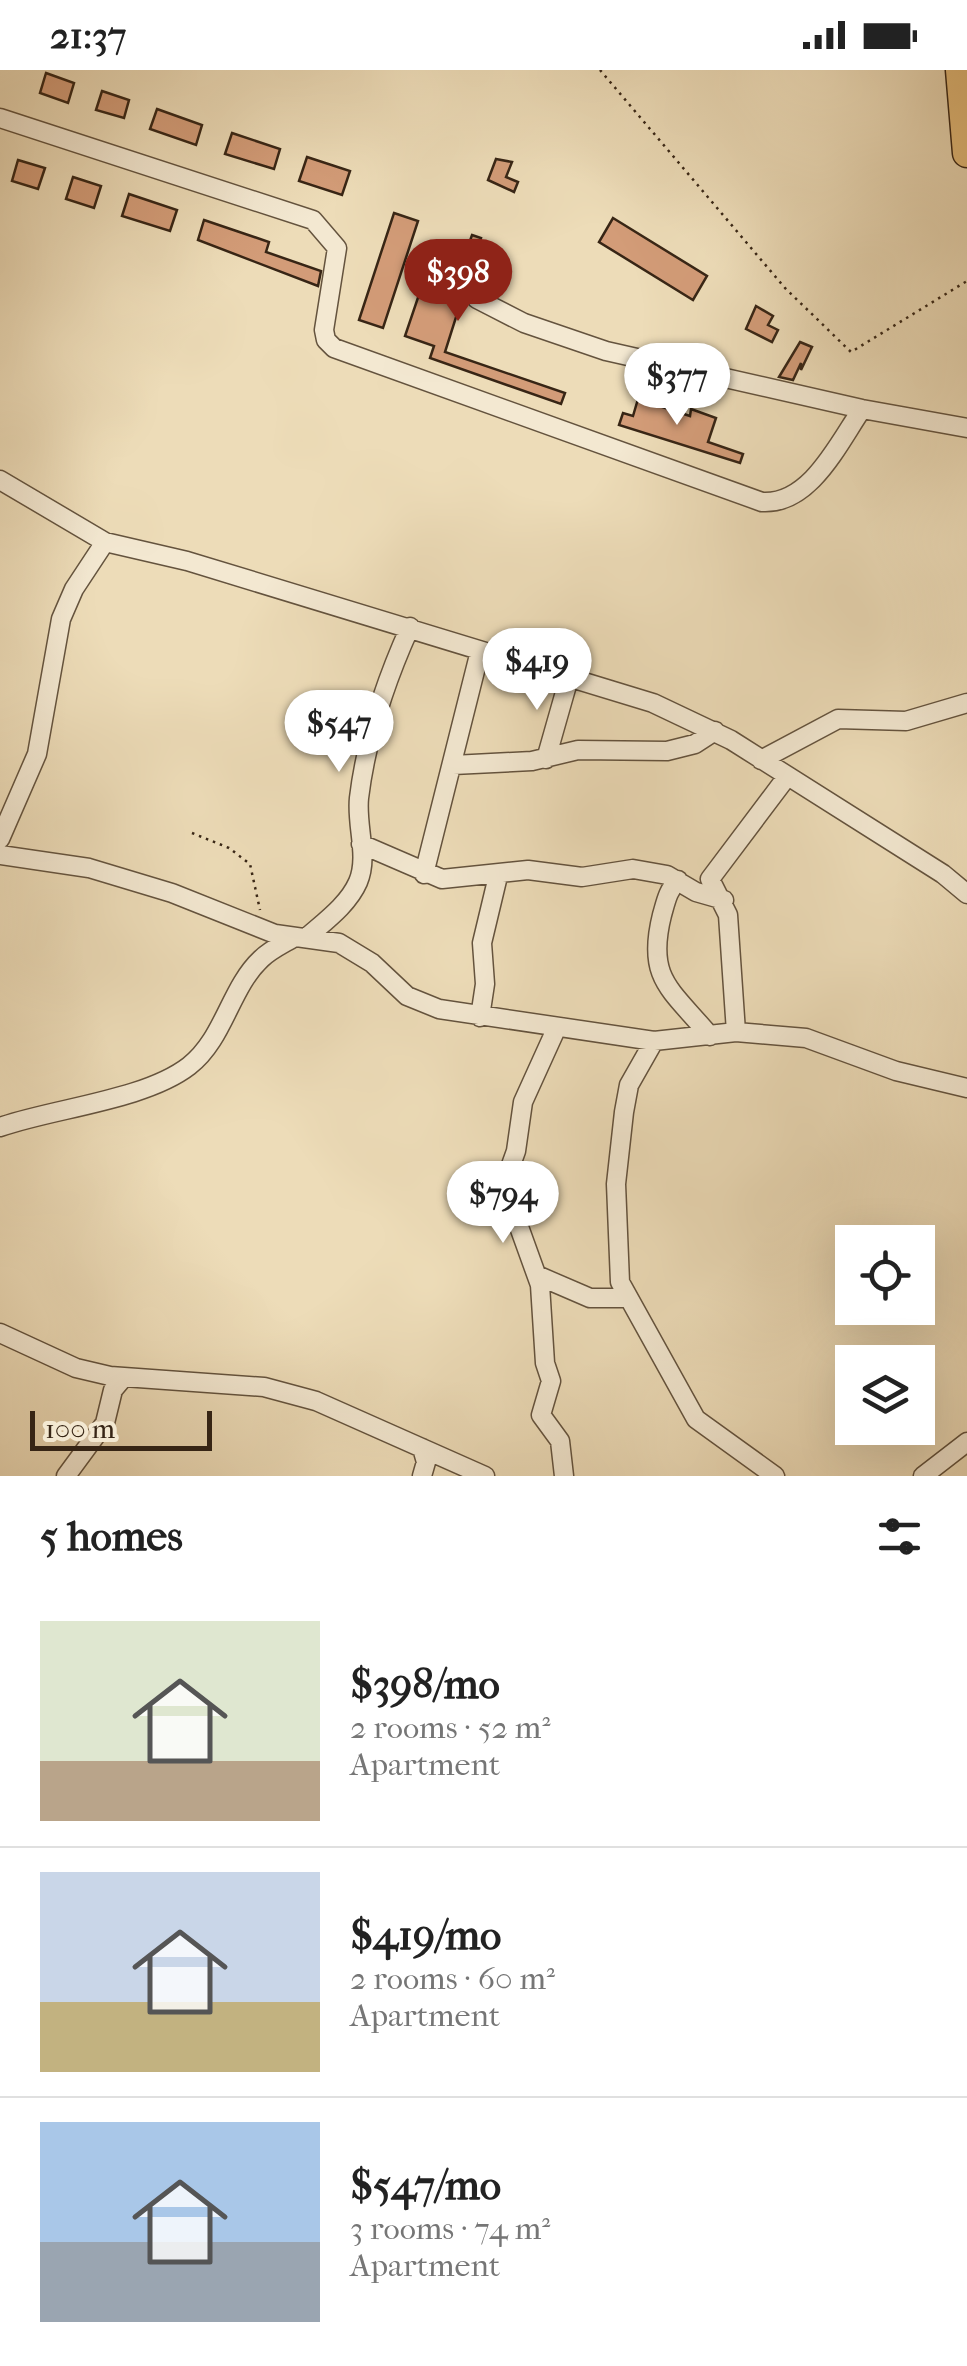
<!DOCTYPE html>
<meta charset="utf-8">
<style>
:root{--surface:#fff;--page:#f2f2f2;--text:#222;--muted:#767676;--line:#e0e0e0;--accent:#8f2418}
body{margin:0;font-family:"IM FELL French Canon",serif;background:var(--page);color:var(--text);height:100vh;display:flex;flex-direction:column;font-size:38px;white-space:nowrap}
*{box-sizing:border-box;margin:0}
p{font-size:32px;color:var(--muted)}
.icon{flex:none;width:55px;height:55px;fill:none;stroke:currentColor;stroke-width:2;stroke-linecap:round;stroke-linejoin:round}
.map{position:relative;height:1406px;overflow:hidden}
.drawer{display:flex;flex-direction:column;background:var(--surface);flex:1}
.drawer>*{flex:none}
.controls{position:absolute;left:835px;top:1155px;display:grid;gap:20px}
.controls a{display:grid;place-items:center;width:100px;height:100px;border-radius:0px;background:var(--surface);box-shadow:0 10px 40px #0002;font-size:50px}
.scale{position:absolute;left:30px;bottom:25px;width:182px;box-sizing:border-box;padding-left:10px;border:5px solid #372515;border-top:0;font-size:28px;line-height:35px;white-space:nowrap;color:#372515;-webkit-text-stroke:8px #f3e8d1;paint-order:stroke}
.price{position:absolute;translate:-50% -85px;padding:0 22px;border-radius:35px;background:#fff;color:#222;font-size:32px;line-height:65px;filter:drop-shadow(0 2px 5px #0008)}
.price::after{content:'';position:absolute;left:50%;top:60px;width:30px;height:22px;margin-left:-15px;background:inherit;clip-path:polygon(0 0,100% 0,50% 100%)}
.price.active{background:var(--accent);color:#fff}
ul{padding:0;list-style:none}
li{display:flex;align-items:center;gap:30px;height:250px;padding:0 40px}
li+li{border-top:2px solid var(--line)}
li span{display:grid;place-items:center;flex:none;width:280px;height:200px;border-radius:0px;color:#555}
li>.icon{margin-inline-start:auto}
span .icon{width:120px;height:120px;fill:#fffc;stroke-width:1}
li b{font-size:42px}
h2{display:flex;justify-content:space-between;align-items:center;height:120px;padding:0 40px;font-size:42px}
.status{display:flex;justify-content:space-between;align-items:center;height:70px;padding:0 50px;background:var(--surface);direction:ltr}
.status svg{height:28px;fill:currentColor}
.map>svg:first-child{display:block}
.building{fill:#d39c78;stroke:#372515;stroke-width:2.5}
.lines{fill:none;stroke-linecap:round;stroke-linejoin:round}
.minor-casing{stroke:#64533e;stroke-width:21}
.highway-casing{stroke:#372515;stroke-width:31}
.path{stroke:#372515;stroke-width:2.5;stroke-dasharray:2.5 5;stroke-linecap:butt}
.minor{stroke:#f3e8d1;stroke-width:18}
.highway{stroke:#e6be7c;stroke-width:28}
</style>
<div class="status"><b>21:37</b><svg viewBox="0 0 49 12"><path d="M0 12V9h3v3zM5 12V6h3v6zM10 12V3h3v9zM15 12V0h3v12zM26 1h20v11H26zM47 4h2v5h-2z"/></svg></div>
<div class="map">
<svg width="967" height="1406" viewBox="0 0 967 1406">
<rect width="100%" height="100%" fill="#eddcb8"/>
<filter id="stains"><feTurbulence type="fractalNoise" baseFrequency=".002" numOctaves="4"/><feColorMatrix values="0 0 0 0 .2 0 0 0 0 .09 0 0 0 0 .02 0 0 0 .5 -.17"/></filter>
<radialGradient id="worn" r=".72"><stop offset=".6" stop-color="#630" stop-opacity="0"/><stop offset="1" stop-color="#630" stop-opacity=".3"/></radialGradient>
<path class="building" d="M46,3L74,13L68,33L40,23Z
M102,21L129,30L124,48L96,40Z
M157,39L202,55L196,75L150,59Z
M232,63L280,79L274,99L225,84Z
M307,87L350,101L342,125L299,111Z
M496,89L512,92L506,107L518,112L514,122L488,110Z
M18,90L45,98L38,119L12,111Z
M73,107L101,116L94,138L66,129Z
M129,124L177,140L170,161L122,146Z
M394,143L418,151L383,258L359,250Z
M613,148L707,206L693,230L599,172Z
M204,150L269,172L266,182L321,201L318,216L198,170Z
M472,165L481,168L445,282L565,323L561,334L430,288L434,276L405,266L429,195L458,205Z
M756,236L773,246L768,255L778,260L772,272L746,259Z
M800,272L812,277L801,300V293L793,310L779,307Z
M638,329L690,346L691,339L716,348L708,372L743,384L740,393L619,355L623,343L633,346Z"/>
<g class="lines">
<g class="minor-casing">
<path id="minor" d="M0,48L313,150L337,178L324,260L326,270L334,278L762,432C810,435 838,374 862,339
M477,229L524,253L606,281L862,339L967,358
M0,410L105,472L187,491L653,633L731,670L943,804L967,824
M546,689L569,608
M761,690L838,649L906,651L967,633
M453,695L532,691L578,680L667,681L695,674L715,661
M0,769L37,684L61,549L74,519L105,472
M361,774L442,809L528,800L582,807L633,799L667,805L696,822L724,830
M0,785L89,798L172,823L275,864L339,873L372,893L407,926L439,939L654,971L736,962L806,968L896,1001L967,1018
M424,804L480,581
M678,810C668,820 666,831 662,845C646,909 671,919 710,966
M306,868C324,852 348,835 358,812C369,786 356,756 359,728C366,670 386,610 410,557
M480,947L485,914L482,873L498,806
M557,957L523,1032L516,1081L506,1109L509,1129L540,1215L545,1293L551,1311L541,1345L560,1371L564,1406
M736,962L728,845L710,809L786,708
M654,971L629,1015L624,1042L616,1114L620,1212L696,1349L775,1406
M0,1057C55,1038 145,1030 189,996C224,969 230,918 261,889C270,880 283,874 293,868
M539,1206L590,1228H627
M0,1263L76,1298L110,1306L264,1317L316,1331L485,1406
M66,1406L105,1353L113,1320L124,1307
M422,1406L426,1392L422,1378
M923,1406L967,1372"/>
</g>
<g class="highway-casing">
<path id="highway" d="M960,0L967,83"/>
</g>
<path class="path" d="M600,0L785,218L851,282L967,211
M192,763L229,778L250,794L260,840"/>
<use href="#minor" class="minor"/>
<use href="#highway" class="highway"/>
</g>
<rect width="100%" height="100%" filter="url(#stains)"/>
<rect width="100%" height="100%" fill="url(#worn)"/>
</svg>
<div class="controls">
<a><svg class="icon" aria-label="locate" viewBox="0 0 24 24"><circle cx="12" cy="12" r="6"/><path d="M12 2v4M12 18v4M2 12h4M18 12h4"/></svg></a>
<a><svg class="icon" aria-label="layers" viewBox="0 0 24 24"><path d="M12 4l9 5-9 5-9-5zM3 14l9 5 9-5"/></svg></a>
</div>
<div class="scale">100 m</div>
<b class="price active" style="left:458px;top:254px">$398</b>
<b class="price" style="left:677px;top:358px">$377</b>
<b class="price" style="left:537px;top:643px">$419</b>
<b class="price" style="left:339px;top:705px">$547</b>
<b class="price" style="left:503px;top:1176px">$794</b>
</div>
<section class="drawer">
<h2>5 homes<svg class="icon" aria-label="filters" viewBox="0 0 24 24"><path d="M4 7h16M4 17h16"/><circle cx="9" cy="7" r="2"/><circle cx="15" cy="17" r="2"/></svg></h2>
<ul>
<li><span style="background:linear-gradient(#dfe7d0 70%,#b9a48a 0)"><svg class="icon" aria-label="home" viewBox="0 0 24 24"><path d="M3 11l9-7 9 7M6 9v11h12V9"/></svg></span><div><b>$398/mo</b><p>2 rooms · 52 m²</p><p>Apartment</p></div></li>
<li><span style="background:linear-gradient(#c9d6e8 65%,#c2b280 0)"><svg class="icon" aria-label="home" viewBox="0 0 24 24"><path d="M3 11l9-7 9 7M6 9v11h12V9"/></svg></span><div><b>$419/mo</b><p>2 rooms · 60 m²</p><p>Apartment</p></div></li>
<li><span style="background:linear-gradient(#a9c7e8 60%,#9aa5b1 0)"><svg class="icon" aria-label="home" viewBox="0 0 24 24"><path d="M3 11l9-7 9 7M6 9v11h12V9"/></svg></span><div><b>$547/mo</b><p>3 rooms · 74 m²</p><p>Apartment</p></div></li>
</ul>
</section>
